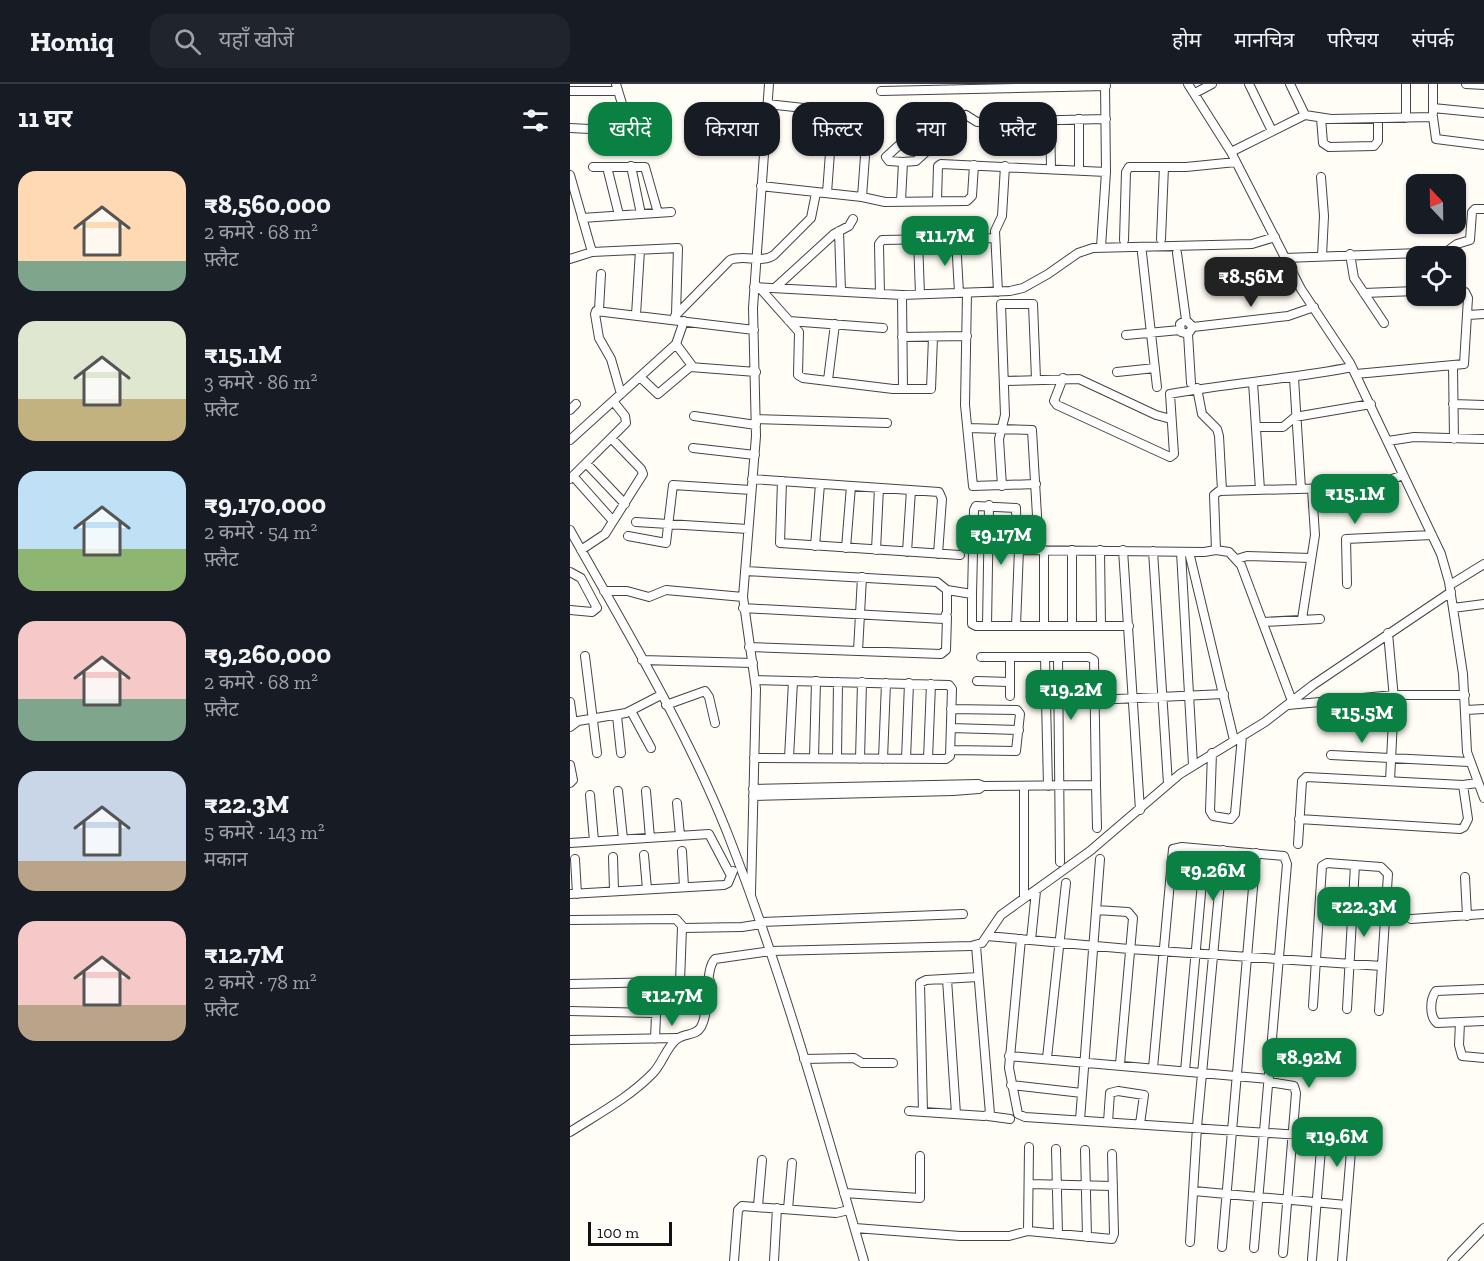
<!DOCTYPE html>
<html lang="hi">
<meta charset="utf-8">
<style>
:root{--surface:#171b24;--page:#20242c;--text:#f1f3f6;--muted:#9ea1a6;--line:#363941;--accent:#0b8043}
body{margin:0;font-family:"Zilla Slab","Noto Sans Devanagari",serif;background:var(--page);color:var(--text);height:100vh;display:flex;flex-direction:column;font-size:22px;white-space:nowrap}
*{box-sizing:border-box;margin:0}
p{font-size:20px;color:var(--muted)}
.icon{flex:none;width:33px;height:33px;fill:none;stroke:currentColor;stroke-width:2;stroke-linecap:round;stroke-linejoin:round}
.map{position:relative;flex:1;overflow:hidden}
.side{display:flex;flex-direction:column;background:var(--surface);width:570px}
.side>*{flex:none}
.banner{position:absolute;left:18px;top:18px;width:570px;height:54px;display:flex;gap:12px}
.needle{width:39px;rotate:338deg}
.controls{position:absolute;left:836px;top:90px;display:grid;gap:12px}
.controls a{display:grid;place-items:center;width:60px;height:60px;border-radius:12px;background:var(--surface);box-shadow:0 2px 4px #0004;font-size:30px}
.scale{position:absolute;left:18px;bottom:15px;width:84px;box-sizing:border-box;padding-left:6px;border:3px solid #111;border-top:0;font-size:16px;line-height:21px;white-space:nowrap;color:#111;-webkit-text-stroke:4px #fff;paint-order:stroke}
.price{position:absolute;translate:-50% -51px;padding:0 14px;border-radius:12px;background:var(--accent);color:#fff;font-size:20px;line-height:39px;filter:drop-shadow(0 2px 3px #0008)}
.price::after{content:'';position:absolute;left:50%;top:36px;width:18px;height:14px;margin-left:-9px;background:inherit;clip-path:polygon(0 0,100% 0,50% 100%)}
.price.selected{background:#222;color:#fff}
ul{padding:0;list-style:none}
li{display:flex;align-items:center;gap:18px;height:150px;padding:0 18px}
li span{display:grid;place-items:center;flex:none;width:168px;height:120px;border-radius:18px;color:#555}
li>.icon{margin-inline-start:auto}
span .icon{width:72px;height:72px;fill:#fffc;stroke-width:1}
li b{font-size:26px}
h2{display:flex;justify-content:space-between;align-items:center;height:72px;padding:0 18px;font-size:26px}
.chip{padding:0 21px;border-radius:18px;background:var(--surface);box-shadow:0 2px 4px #0004;font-size:21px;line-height:54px}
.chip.selected{background:var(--accent);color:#fff}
header{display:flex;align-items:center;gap:36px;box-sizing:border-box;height:84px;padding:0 30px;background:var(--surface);border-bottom:2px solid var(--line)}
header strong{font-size:28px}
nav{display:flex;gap:33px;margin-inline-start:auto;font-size:21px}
.search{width:420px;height:54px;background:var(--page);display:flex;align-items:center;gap:15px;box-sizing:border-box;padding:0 21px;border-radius:18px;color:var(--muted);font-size:22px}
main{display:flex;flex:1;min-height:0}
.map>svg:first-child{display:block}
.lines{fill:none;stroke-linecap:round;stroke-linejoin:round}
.minor-casing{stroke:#444;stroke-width:10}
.minor{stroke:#fff;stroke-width:8}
</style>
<header>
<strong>Homiq</strong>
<div class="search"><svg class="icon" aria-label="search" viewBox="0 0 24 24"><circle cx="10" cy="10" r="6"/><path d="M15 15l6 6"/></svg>यहाँ खोजें</div>
<nav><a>होम</a><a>मानचित्र</a><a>परिचय</a><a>संपर्क</a></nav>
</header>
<main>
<section class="side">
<h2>11 घर<svg class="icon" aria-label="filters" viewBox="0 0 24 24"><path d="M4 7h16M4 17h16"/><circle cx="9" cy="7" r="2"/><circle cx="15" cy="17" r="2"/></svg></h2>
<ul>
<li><span style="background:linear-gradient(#ffd9b3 75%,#7fa58c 0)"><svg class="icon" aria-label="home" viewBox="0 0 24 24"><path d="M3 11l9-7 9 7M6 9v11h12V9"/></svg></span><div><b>₹8,560,000</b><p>2 कमरे · 68 m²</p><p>फ़्लैट</p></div></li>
<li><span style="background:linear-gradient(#dfe7d0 65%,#c2b280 0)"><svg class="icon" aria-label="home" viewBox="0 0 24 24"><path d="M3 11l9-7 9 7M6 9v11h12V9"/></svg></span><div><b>₹15.1M</b><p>3 कमरे · 86 m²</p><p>फ़्लैट</p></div></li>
<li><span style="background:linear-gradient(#bfe0f5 65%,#8fb573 0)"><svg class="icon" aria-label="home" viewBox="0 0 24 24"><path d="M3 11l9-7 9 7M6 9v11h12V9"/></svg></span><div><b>₹9,170,000</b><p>2 कमरे · 54 m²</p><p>फ़्लैट</p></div></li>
<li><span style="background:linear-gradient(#f6c9c9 65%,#7fa58c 0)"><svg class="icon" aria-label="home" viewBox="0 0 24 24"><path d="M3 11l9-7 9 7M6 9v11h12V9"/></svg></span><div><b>₹9,260,000</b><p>2 कमरे · 68 m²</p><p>फ़्लैट</p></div></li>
<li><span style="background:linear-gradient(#c9d6e8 75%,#b9a48a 0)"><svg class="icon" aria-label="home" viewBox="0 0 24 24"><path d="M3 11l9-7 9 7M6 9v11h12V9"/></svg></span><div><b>₹22.3M</b><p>5 कमरे · 143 m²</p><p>मकान</p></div></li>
<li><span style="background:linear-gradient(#f6c9c9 70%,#b9a48a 0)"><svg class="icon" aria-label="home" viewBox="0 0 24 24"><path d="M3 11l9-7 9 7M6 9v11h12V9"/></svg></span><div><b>₹12.7M</b><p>2 कमरे · 78 m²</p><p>फ़्लैट</p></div></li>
</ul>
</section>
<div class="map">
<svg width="914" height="1177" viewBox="0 0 914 1177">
<rect width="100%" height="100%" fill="#fffdf5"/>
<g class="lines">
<g class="minor-casing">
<path id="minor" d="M46,0L60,46
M618,0L661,68L731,205L780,279L871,470L879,498L893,590L897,668L914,714
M679,0L702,47
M720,0L735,31
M836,0V34
M896,0L914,1
M0,7H48
M311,7L536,2
M625,9L642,0
M197,20L298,31L292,113
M863,24L914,29
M863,29V0
M751,34L753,59L759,63L804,62L808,57V34
M480,35L481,84
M0,44L80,48
M661,68L735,31L761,35L863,33L866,55L914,61
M333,78L319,77L316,73L371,23
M61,82L71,130
M23,83H75L88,129
M37,83L49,131
M509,86V35
M0,91L22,168L108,164L106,230
M751,93L754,132L752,172
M191,102L292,113L315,118L397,117L402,112L404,81
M257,109L263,28
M367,116L368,82L371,80L536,88
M331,117L333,78L346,77L396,31L407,38L536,35
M12,134L101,128
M269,147L271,207
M386,155L389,209
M591,155L594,83
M348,156L350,210
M554,156L556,88L559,83H616L666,78
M531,163L536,88L535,0
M572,169L587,303
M607,169L616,236
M780,170L784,194L814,239
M715,174L876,168L887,160L900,156L902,128L905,125H914
M0,175L22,168
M647,202L724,191
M184,203L332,211L440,207L453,204L478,190L508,169L523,164L682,160L705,153
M189,203L229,248L228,291L233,294L323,305H361L363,253
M206,203L264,150L279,142L283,135
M428,208L425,147L432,132L435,82
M397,209L395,321L403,402L466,400
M794,209L846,207
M310,210L309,160L312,156L425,154
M332,211L333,305
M29,226L31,190
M66,231L70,166
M898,231L914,230
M105,232L160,176C174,170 192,180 204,171L241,134L246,109
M219,237L313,244
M623,243L616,236L610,240L611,248L618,250L623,243L718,232L744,223
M618,250L621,299
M556,251L610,246
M332,253L397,252
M106,260L123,283
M883,282L884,355
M547,288L585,284
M786,290L894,280L898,214L895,208L885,207
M70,293L88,310L120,283L186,288
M493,294L484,317L487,321L600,373L604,370L600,310C660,299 722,295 782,283
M724,294L731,405
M258,296L265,240
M434,297L509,295L586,331L601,335
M683,298L690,406
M627,304L632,330L647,345L649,352L652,407
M51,310L41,275L29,254L25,230L26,227L184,246
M883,320L914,321
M0,326L6,320
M124,332L186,341
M187,335L317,339
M686,343H713L725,333L801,320
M398,344L462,346L469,466
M0,356L106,260L114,237
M818,357L844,353L914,355
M123,364L185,371
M16,379L55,420
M3,392L43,437
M0,395L56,339L55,332L43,317
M182,395L369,408L372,415L368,470
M212,397L210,459L390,471
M432,402L429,355L435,331L431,220H463L466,295
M66,438L178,445
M0,446C55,544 115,643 157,748C212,888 252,1033 294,1177
M58,452L96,459L103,401L181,406
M245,462L250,400
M276,464L281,402
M11,466L35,450L73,390L71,385L41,354
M306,466L309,404
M502,466V542
M530,466L531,542
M553,466L570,726
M646,466L659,468L671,481L722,617
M583,467L598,700
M337,468L341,406
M611,468L623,681
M619,468L664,656
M667,475L677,472L741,474
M175,487L367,498L377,506L402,510V540L406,542H559
M0,488L11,494L27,524L22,528L0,526
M777,500L776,455L862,451
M880,501L914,480
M34,507H57L79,513L96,506L173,513
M402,510L404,426L406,422L446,424L447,462L450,466L634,468L646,466L644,411L649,407L801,403L833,391
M173,524L374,535L377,528V506
M883,524L914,520
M732,535L745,451L742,405
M693,538L750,535
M417,542L419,421
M446,542L449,465
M474,542V466
M818,549L824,615L820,697
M179,563L371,570L376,566L377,533
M288,567L292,493
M15,572L27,669
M475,573L478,702
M488,573L490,778
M72,576L183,579
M407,597L440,598
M440,612V573
M525,616L654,610
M0,618L3,639
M96,621L135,607L139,613L145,639
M718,621L824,611H895
M896,626L914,625
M61,627L81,664
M47,632L51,669
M0,643L8,637L56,629L91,611
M381,644L449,646
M381,666L446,667L450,630L447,626L381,625
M642,669L640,727L643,732L661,735L665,730L672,652
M761,671L899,678
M184,674L376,675L380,672L382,605L379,601L186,596
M219,674L223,597
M244,674L246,597
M267,674L268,598
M290,675L292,598
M313,675L316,599
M336,675L339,599
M358,675L361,600
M0,681L3,696L0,699
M526,701L527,744
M454,702V814
M183,705L408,700L413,702L526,701L524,576L519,573H411
M48,707L53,755
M76,707L80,754
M20,711L24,757
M183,712L383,707L409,705L413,702
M107,719L110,752
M729,735L890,745L894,743L898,735L893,701
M0,759L139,750L160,790
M728,760L732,697L736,693L893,701L907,699
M112,767L114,803
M74,771L77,805
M43,773L44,806
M5,775L7,810
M895,793L897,832
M0,810L154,801L158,799L163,787
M181,810L186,605L173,513L186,352L183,224L199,0
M526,826L558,828L563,834L550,980
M841,835L914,830
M0,836L106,835L114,844L172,843L191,840
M190,838L393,830
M417,852L559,865L812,882
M451,855L439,984L448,1030L455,1033L776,1054L780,1059L781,1067L772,1177
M461,856L466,807
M377,895L386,1030
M110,898L112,843
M0,900L140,897
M914,905L866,907C860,915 859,932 867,939L914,937
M743,922L752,782L757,779L811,783L818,790L809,927
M777,925L785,781
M0,927L82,929L86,931L85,955
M890,938L889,961L892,972L914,974
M0,956L107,954
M439,972L699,995
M477,974L496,799
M234,975L284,974L292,979H323
M583,984L603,765L612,763L714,772L717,780L684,1164
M615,987L635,765
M699,998L724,1002L726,1009L713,1169
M441,1001L512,1009
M339,1027L414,1032L420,1030L406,862
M353,1028L350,899L356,896L408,893
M418,1032L440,1035
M510,1036L530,775
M538,1038L540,1009L548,1007L574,1011L570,1040
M0,1048C28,1030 60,1013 83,989C92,980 97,962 107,955C115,949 126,952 131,943C141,925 134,886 145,875L201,867L401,862L412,859L431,831L520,767L610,690L695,638L743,601L881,508
M486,1065L488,1150
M515,1066L517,1153
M459,1100L543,1102
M624,1107L776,1121
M274,1109L350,1114V1072
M188,1122L192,1076
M218,1125L222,1079
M285,1144L390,1152H439L458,1147L542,1155L544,1150L542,1070
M458,1147L459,1063
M620,1158L627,1043L653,766
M652,1163L686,769
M742,1175L752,1053
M164,1177L168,1126L172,1122L266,1129L279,1126
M204,1177L207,1124
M882,1177L914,1144"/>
</g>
<use href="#minor" class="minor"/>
</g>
</svg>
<div class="controls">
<a><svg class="needle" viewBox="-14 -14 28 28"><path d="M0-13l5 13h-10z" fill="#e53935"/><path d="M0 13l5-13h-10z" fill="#9ea1a6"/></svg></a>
<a><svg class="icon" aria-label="locate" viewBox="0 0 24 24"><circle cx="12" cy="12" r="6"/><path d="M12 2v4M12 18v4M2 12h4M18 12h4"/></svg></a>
</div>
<div class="scale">100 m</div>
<b class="price" style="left:375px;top:183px">₹11.7M</b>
<b class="price selected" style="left:681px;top:224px">₹8.56M</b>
<b class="price" style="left:785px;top:441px">₹15.1M</b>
<b class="price" style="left:431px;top:482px">₹9.17M</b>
<b class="price" style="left:501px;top:637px">₹19.2M</b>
<b class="price" style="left:792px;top:660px">₹15.5M</b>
<b class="price" style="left:643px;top:818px">₹9.26M</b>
<b class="price" style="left:794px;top:854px">₹22.3M</b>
<b class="price" style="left:102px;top:943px">₹12.7M</b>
<b class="price" style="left:739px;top:1005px">₹8.92M</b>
<b class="price" style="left:767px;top:1084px">₹19.6M</b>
<div class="banner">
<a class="chip selected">खरीदें</a>
<a class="chip">किराया</a>
<a class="chip">फ़िल्टर</a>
<a class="chip">नया</a>
<a class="chip">फ़्लैट</a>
</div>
</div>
</main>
